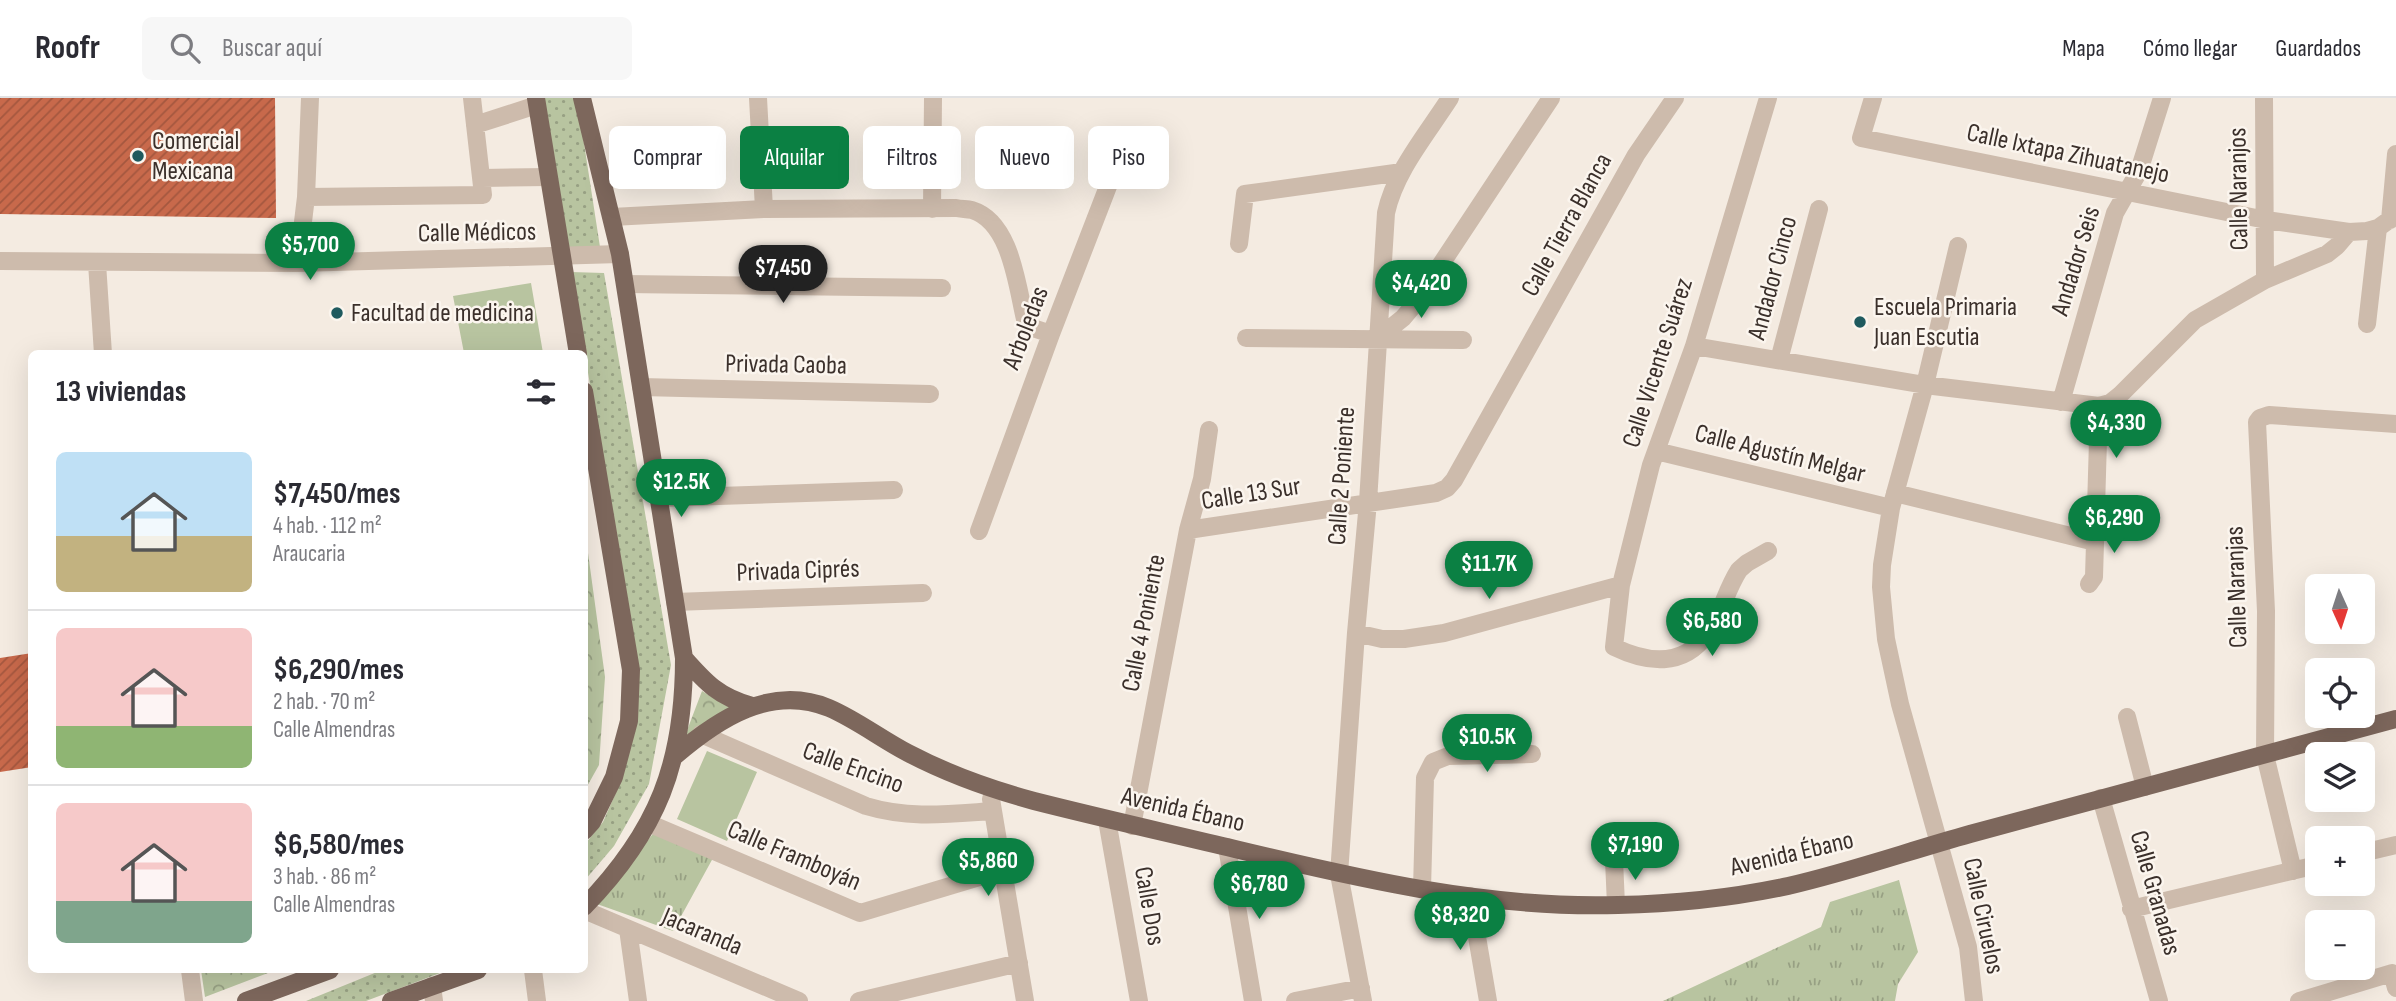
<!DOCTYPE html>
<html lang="es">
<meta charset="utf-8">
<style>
:root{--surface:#fff;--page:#f7f7f7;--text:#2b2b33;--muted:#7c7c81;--line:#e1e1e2;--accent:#0b8043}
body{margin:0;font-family:"Sofia Sans Condensed",sans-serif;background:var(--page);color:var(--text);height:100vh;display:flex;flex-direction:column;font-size:26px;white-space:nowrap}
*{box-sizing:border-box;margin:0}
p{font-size:23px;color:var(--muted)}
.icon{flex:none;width:38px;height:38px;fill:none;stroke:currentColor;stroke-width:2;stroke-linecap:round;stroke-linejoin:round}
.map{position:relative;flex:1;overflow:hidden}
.details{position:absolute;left:28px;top:252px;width:560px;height:623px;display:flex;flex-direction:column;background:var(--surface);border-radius:10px;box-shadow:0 7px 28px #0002}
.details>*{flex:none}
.top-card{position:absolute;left:609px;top:28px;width:665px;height:63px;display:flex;gap:14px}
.needle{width:46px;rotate:177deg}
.tools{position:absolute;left:2305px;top:476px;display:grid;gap:14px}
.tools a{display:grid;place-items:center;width:70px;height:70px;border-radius:10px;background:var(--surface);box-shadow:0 7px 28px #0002;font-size:35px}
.price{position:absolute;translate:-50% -60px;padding:0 16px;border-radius:24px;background:var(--accent);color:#fff;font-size:23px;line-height:46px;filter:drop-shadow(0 2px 4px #0008)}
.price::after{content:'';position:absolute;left:50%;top:42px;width:21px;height:16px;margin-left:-10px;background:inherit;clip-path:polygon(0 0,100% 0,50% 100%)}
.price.current{background:#222;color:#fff}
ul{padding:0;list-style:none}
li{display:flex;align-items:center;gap:21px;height:175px;padding:0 28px}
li+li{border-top:2px solid var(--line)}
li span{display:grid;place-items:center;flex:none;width:196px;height:140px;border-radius:10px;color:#555}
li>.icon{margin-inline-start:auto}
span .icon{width:84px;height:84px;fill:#fffc;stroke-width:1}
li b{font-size:30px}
h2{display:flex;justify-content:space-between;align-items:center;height:84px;padding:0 28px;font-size:30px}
.tag{padding:0 24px;border-radius:10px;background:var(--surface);box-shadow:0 7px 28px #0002;font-size:24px;line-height:63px}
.tag.current{background:var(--accent);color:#fff}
header{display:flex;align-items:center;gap:42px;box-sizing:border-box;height:98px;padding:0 35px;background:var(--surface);border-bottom:2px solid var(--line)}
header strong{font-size:33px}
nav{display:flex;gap:38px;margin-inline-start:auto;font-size:24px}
.search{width:490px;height:63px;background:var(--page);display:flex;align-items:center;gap:18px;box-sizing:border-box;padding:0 24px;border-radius:10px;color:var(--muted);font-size:26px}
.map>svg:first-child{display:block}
.grass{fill:url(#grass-dots)}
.forest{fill:url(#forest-crowns)}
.park{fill:url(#park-tufts)}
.pitch{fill:#b8c4a0}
.building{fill:url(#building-hatch)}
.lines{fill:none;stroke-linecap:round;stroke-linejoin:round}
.minor{stroke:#cdbbac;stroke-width:18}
.major{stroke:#7d675c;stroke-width:18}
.poi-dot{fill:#1f5a5e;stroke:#fbf5ee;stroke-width:2.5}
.labels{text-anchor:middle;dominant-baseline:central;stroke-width:5;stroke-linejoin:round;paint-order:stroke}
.poi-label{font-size:26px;fill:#3b302b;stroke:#fbf5ee;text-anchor:start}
.street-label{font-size:26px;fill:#3b302b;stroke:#fbf5ee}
</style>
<header>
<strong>Roofr</strong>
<div class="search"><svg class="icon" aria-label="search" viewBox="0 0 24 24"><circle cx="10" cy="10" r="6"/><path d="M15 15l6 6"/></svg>Buscar aquí</div>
<nav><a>Mapa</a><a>Cómo llegar</a><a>Guardados</a></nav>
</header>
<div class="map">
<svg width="2396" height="903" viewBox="0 0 2396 903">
<defs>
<pattern id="grass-dots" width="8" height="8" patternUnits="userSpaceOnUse" patternTransform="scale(1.75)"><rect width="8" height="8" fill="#b8c4a0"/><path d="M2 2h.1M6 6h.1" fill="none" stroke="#97a083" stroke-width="1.8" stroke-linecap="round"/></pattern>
<pattern id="forest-crowns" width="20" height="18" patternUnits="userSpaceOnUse" patternTransform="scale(1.75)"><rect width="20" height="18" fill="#b8c4a0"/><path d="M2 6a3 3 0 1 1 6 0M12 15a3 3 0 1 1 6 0" fill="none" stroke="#97a083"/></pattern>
<pattern id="park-tufts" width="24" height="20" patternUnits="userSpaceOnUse" patternTransform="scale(1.75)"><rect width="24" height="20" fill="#b8c4a0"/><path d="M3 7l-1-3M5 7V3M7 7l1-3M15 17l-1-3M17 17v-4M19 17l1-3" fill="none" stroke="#97a083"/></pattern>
<pattern id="building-hatch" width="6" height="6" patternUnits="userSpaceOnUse" patternTransform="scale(1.75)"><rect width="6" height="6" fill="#c8694b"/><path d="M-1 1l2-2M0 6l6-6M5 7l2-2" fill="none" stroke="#a4573f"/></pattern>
</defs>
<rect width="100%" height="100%" fill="#f4ebe1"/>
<path class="grass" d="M543,0H577L600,149L566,150Z
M571,174L604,175L671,567L649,686L614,748L585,782V746L603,724L621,683L638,571Z
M382,872H448L366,903H306Z"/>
<path class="forest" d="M585,433L605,579L599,667L585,692Z
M702,593L732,611L683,643Z
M201,872H276L205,899Z"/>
<path class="park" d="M656,732L713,760L673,833L597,806Z
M1899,782L1918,854L1898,886L1895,903H1663L1821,829L1830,804Z"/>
<path class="pitch" d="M531,185L543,255H464L453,198Z
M707,653L757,674L727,743L677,721Z"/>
<path class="building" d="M0,0H275L276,120L0,116Z
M32,555V669L0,674V560Z"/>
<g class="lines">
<path class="minor" d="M758,0L764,111
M1873,0L1861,40L2266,122L2349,134L2367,133L2378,130L2396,117
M2264,0L2265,182
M475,27L537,7
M482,80L548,79
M306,99L483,97L472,0
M932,111L933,0
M612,119L764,111L956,110C961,111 967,111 972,112C1011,124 1017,188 1025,221L1030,229L1051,236
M2390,122L2396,56
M1239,146L1245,96L1402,74
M1958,148L1925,287L1891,410L1882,467L1881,489L1886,541L1900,606L1968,849L1974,903
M0,163L298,165L620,156
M97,165L103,256
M298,165L306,99L310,0
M625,186L942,190
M2367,226L2378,130
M1246,240L1463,242
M1378,240L1403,220L1414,207L1551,0
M1694,248L1925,287L2099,308L2110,305L2120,297L2195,222L2265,182L2327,156L2337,148L2349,134
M1779,262L1819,111
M641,289L930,296
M2061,304L2115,115L2139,73L2162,0
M1656,353L1891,410
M1895,395L2095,444
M658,400L894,392
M1188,432L1436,395L1447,390L1454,382L1636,57L1675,0
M979,433L1051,236L1124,47
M1768,453L1747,465L1739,472C1726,492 1721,517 1707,536C1683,570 1647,565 1614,549L1621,487L1651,367L1694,248L1768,0
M2089,486L2094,479L2099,308
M675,504L923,495
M1356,535L1382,541H1404L1444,535L1621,487
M2127,619L2145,689
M701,636L866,708C909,721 948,716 993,713
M2101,700L2159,903
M991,701L1025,903
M1107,722L1139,903
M648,725L860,815L1003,772
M1132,728L1188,432L1202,381L1209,332
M1227,749L1253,903
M2362,755L2396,747
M1614,762L1616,807
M2293,773L2265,657L2266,513L2257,324L2260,320L2269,317L2396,326
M1422,791L1425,680L1433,664L1448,658L1532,656
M1470,798L1488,903
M2131,811L2317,767
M584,812L799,903
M628,831L638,903
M190,872L194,903
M533,872L537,903
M432,888L434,903
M859,903L1019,865
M1295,903L1361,890
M1363,903L1339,776L1356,535L1368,404L1386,115C1395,73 1427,36 1450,0
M2299,903L2392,875L2396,890"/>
<path class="major" d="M536,0L578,256
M582,0L620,156L684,560C684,665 658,733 584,809
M584,293L631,572L629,623L614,679L592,724L584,733
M684,560C706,585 719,599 752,608
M675,658C718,621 771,586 829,610C857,622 881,641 908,655C948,676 990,691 1034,703C1101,720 1168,735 1235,751C1360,781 1488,811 1618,807C1674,806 1732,800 1788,788C1849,774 1909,753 1970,736C2112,698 2254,660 2396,621
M246,903L330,872
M391,903L478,872"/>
</g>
<g class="poi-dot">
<circle cx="138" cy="58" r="7"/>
<circle cx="337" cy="215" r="7"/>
<circle cx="1860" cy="224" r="7"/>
</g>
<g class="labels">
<g class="poi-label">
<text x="152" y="43">Comercial<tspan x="152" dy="30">Mexicana</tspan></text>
<text x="1874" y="209">Escuela Primaria<tspan x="1874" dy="30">Juan Escutia</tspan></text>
<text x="351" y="215">Facultad de medicina</text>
</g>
<g class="street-label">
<text transform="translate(2068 56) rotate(12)">Calle Ixtapa Zihuatanejo</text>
<text transform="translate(2239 91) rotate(-91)">Calle Naranjos</text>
<text transform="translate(1567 127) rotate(-61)">Calle Tierra Blanca</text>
<text transform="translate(477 135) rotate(-1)">Calle Médicos</text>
<text transform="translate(2076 163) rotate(-73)">Andador Seis</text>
<text transform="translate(1773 180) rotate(-75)">Andador Cinco</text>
<text transform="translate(1026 230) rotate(-69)">Arboledas</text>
<text transform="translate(1658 265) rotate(-72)">Calle Vicente Suárez</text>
<text transform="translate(786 267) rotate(1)">Privada Caoba</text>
<text transform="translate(1780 356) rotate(14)">Calle Agustín Melgar</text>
<text transform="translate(1342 378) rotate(-86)">Calle 2 Poniente</text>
<text transform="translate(1251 396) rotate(-9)">Calle 13 Sur</text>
<text transform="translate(798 473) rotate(-2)">Privada Ciprés</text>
<text transform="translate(2237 489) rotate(-92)">Calle Naranjas</text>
<text transform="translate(1144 525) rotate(-79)">Calle 4 Poniente</text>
<text transform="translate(853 670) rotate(20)">Calle Encino</text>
<text transform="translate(1183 712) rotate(13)">Avenida Ébano</text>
<text transform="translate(1792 756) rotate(-13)">Avenida Ébano</text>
<text transform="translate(794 758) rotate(23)">Calle Framboyán</text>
<text transform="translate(2155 795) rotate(74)">Calle Granadas</text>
<text transform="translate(1149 808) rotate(80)">Calle Dos</text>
<text transform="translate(1983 818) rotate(78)">Calle Ciruelos</text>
<text transform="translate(702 834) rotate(23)">Jacaranda</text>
</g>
</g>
</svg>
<div class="tools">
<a><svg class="needle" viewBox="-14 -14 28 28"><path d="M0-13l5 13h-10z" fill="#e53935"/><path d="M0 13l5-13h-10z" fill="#7c7c81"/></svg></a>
<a><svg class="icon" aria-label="locate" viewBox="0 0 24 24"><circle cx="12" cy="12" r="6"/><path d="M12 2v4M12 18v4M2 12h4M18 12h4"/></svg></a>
<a><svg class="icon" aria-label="layers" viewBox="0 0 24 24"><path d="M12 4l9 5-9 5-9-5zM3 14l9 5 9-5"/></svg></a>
<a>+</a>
<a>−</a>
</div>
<b class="price" style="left:310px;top:184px">$5,700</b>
<b class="price current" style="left:783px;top:207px">$7,450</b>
<b class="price" style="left:1421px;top:222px">$4,420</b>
<b class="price" style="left:2116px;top:362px">$4,330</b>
<b class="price" style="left:681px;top:421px">$12.5K</b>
<b class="price" style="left:2114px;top:457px">$6,290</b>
<b class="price" style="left:1489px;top:503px">$11.7K</b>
<b class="price" style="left:1712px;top:560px">$6,580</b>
<b class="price" style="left:1487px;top:676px">$10.5K</b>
<b class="price" style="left:1635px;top:784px">$7,190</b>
<b class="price" style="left:988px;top:800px">$5,860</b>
<b class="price" style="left:1259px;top:823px">$6,780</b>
<b class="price" style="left:1460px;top:854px">$8,320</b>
<div class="top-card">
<a class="tag">Comprar</a>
<a class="tag current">Alquilar</a>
<a class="tag">Filtros</a>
<a class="tag">Nuevo</a>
<a class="tag">Piso</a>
</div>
<section class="details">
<h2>13 viviendas<svg class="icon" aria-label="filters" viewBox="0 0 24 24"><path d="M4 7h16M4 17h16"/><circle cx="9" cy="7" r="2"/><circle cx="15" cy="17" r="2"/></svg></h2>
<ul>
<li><span style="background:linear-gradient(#bfe0f5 60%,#c2b280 0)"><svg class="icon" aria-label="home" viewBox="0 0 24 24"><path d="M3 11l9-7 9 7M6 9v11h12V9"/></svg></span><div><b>$7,450/mes</b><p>4 hab. · 112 m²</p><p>Araucaria</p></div></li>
<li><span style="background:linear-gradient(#f6c9c9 70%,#8fb573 0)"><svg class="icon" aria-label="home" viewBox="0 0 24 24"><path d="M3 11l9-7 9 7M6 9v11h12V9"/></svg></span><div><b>$6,290/mes</b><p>2 hab. · 70 m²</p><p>Calle Almendras</p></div></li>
<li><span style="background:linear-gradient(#f6c9c9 70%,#7fa58c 0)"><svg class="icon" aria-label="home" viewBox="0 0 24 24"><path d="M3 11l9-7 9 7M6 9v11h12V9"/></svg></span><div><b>$6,580/mes</b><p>3 hab. · 86 m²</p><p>Calle Almendras</p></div></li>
</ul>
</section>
</div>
